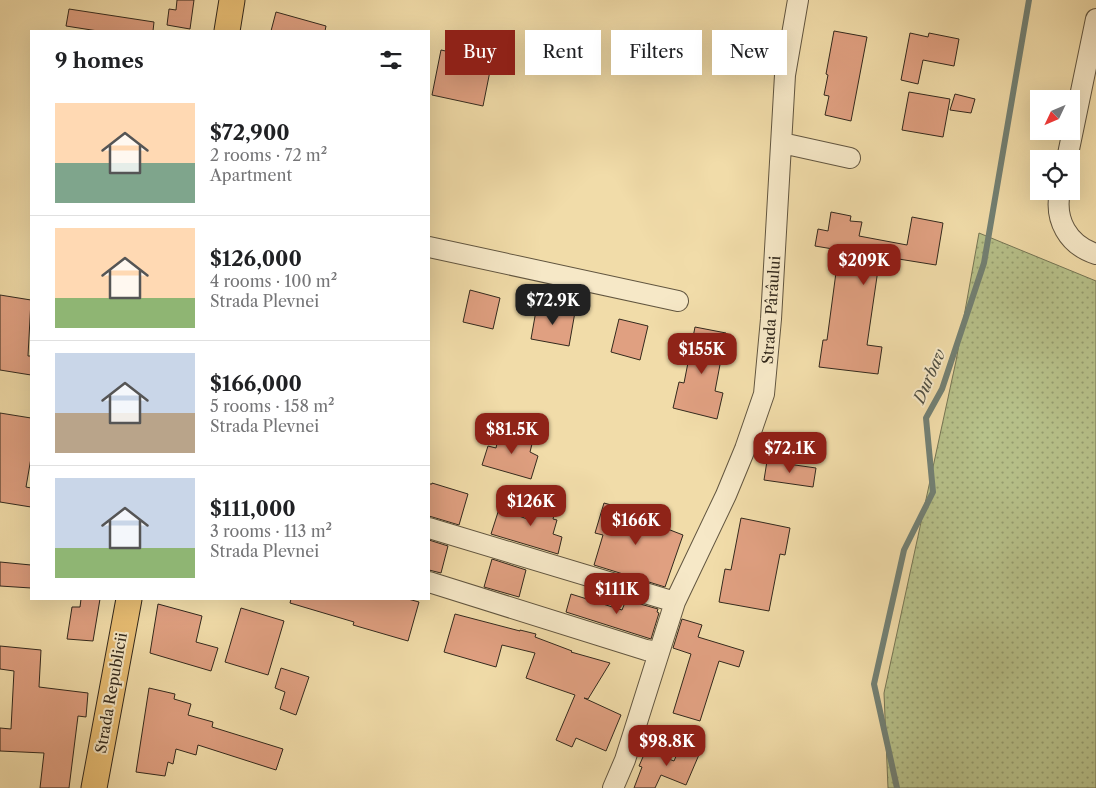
<!DOCTYPE html>
<meta charset="utf-8">
<style>
:root{--surface:#fff;--page:#f6f6f6;--text:#202124;--muted:#757577;--line:#e0e0e0;--accent:#8f2418}
body{margin:0;font-family:"Libre Caslon Text",serif;background:var(--page);color:var(--text);height:100vh;display:flex;flex-direction:column;font-size:19px;white-space:nowrap}
*{box-sizing:border-box;margin:0}
p{font-size:16px;color:var(--muted)}
.icon{flex:none;width:28px;height:28px;fill:none;stroke:currentColor;stroke-width:2;stroke-linecap:round;stroke-linejoin:round}
.map{position:relative;flex:1;overflow:hidden}
.details{position:absolute;left:30px;top:30px;width:400px;height:570px;display:flex;flex-direction:column;background:var(--surface);border-radius:0px;box-shadow:0 5px 20px #0002}
.details>*{flex:none}
.banner{position:absolute;left:445px;top:30px;width:475px;height:45px;display:flex;gap:10px}
.needle{width:32px;rotate:226deg}
.buttons{position:absolute;left:1030px;top:90px;display:grid;gap:10px}
.buttons a{display:grid;place-items:center;width:50px;height:50px;border-radius:0px;background:var(--surface);box-shadow:0 5px 20px #0002;font-size:25px}
.price{position:absolute;translate:-50% -42px;padding:0 11px;border-radius:10px;background:var(--accent);color:#fff;font-size:16px;line-height:32px;filter:drop-shadow(0 1px 2px #0008)}
.price::after{content:'';position:absolute;left:50%;top:30px;width:15px;height:11px;margin-left:-8px;background:inherit;clip-path:polygon(0 0,100% 0,50% 100%)}
.price.active{background:#222;color:#fff}
ul{padding:0;list-style:none}
li{display:flex;align-items:center;gap:15px;height:125px;padding:0 25px}
li+li{border-top:1px solid var(--line)}
li span{display:grid;place-items:center;flex:none;width:140px;height:100px;border-radius:0px;color:#555}
li>.icon{margin-inline-start:auto}
span .icon{width:60px;height:60px;fill:#fffc;stroke-width:1}
li b{font-size:21px}
h2{display:flex;justify-content:space-between;align-items:center;height:60px;padding:0 25px;font-size:21px}
.chip{padding:0 18px;border-radius:0px;background:var(--surface);box-shadow:0 5px 20px #0002;font-size:18px;line-height:45px}
.chip.active{background:var(--accent);color:#fff}
.map>svg:first-child{display:block}
.grass{fill:url(#grass-dots);stroke:#757554}
.lines{fill:none;stroke-linecap:round;stroke-linejoin:round}
.stream{stroke:#728074;stroke-width:6}
.building{fill:#e0a081;stroke:#33291d}
.minor-casing{stroke:#625640;stroke-width:22}
.major-casing{stroke:#33291d;stroke-width:27}
.minor{stroke:#f6e8c7;stroke-width:20}
.major{stroke:#e8be74;stroke-width:25}
.labels{text-anchor:middle;dominant-baseline:central;stroke-width:4;stroke-linejoin:round;paint-order:stroke}
.street-label{font-size:15px;fill:#33291d;stroke:#f6e8c7}
.water-label{font-size:16px;font-style:italic;fill:#4d4d41;stroke:#f6e8c7}
</style>
<div class="map">
<svg width="1096" height="788" viewBox="0 0 1096 788">
<defs>
<pattern id="grass-dots" width="8" height="8" patternUnits="userSpaceOnUse" patternTransform="scale(1.25)"><rect width="8" height="8" fill="#b7c18a"/><path d="M2 2h.1M6 6h.1" fill="none" stroke="#959d70" stroke-width="1.8" stroke-linecap="round"/></pattern>
</defs>
<rect width="100%" height="100%" fill="#f1dca9"/>
<filter id="stains"><feTurbulence type="fractalNoise" baseFrequency=".004" numOctaves="4"/><feColorMatrix values="0 0 0 0 .2 0 0 0 0 .09 0 0 0 0 .02 0 0 0 .5 -.17"/></filter>
<radialGradient id="worn" r=".72"><stop offset=".6" stop-color="#630" stop-opacity="0"/><stop offset="1" stop-color="#630" stop-opacity=".3"/></radialGradient>
<path class="grass" d="M979,233L1096,281V788H888L884,693L956,361Z"/>
<g class="lines">
<path class="stream" d="M897,788L874,684L904,550L933,492L926,418L942,389L984,263L1029,0"/>
</g>
<path class="building" d="M177,0H194L190,29L167,25L169,9L176,10Z
M69,9L154,22L153,31H98L66,26Z
M276,12L326,26L325,31H271Z
M834,31L867,37L851,121L825,115L829,96L824,95L828,75L826,74Z
M910,33L928,37L929,33L959,39L954,66L923,60L918,84L901,80Z
M441,50L492,61L483,106L432,95Z
M909,92L950,99L943,137L902,130Z
M955,94L975,99L971,113L950,110Z
M831,212L851,216L850,221L862,222L859,236L907,245L912,217L943,223L936,265L880,256L867,345L882,347L878,374L819,367L823,340H827L839,250L815,246L818,229L828,231Z
M470,290L500,298L493,329L463,322Z
M0,295L31,300L28,356H31V375L0,370Z
M537,305L575,312L569,346L531,339Z
M619,319L648,326L640,360L611,352Z
M695,327L726,333L715,391L723,393L717,419L673,408L679,382L684,383Z
M0,413L31,418V458L26,487L31,488V507L0,502Z
M500,430L533,440L530,452L538,456L531,479L482,465L488,446L496,448Z
M767,461L816,468L813,487L764,480Z
M432,483L468,494L459,525L429,516V484H432Z
M539,494L558,501L553,519L557,520L553,534L562,537L558,554L491,534L499,509L533,521Z
M604,503L636,512L634,516L683,535L665,587L594,565L603,535L595,533Z
M741,518L790,528L785,555L780,554L769,611L719,602L725,569L731,570Z
M429,540L448,546L441,573L429,570Z
M492,559L526,570L519,597L484,587Z
M0,562L31,565V588L0,586Z
M571,594L622,610L626,600L658,609L657,612L659,613L651,639L566,612Z
M81,599H100L93,641L67,639L72,607H80Z
M291,599H408L419,602L408,641L353,625L354,622L290,603Z
M158,604L202,616L196,642L218,648L211,671L150,653Z
M241,608L284,621L268,675L225,662Z
M455,614L520,631V630L536,634L535,637L572,651L571,652L610,663L588,699L584,698L621,715L606,751L576,738L572,747L556,740L575,695L526,678L535,653L502,645L496,667L444,652Z
M682,619L702,625L698,637L744,651L739,667L719,661L700,721L673,713L691,654L673,648Z
M0,646L41,650L39,687L88,693L86,717L78,716L69,788H40L44,753L0,751V728L11,729L14,671L0,669Z
M281,668L309,677L296,715L280,709L285,692L275,688Z
M149,688L175,694L174,699L191,704L188,715L213,722L212,727L283,749L276,770L198,745L196,755L176,749L173,764L168,762L165,776L136,772Z
M682,742L701,750L686,785L661,775L655,788H634L642,767L639,766L646,750L674,761Z"/>
<g class="lines">
<g class="minor-casing">
<path id="minor" d="M782,143L850,158
M1067,159L1096,19
M1060,191C1054,220 1068,245 1096,254
M429,247L678,301
M429,528L675,602
M429,582L646,650L659,652
M613,788L625,760L675,602L726,495L745,449L764,394L771,319L785,75L798,0"/>
</g>
<g class="major-casing">
<path id="major" d="M227,31L232,0
M94,788L129,599"/>
</g>
<use href="#minor" class="minor"/>
<use href="#major" class="major"/>
</g>
<g class="labels">
<g class="street-label">
<text transform="translate(771 310) rotate(-86)">Strada Pârâului</text>
<text transform="translate(111 693) rotate(-80)">Strada Republicii</text>
</g>
<g class="water-label">
<text transform="translate(929 376) rotate(-67)">Durbav</text>
</g>
</g>
<rect width="100%" height="100%" filter="url(#stains)"/>
<rect width="100%" height="100%" fill="url(#worn)"/>
</svg>
<div class="buttons">
<a><svg class="needle" viewBox="-14 -14 28 28"><path d="M0-13l5 13h-10z" fill="#e53935"/><path d="M0 13l5-13h-10z" fill="#757577"/></svg></a>
<a><svg class="icon" aria-label="locate" viewBox="0 0 24 24"><circle cx="12" cy="12" r="6"/><path d="M12 2v4M12 18v4M2 12h4M18 12h4"/></svg></a>
</div>
<b class="price" style="left:864px;top:286px">$209K</b>
<b class="price active" style="left:553px;top:326px">$72.9K</b>
<b class="price" style="left:702px;top:375px">$155K</b>
<b class="price" style="left:512px;top:455px">$81.5K</b>
<b class="price" style="left:790px;top:474px">$72.1K</b>
<b class="price" style="left:531px;top:527px">$126K</b>
<b class="price" style="left:636px;top:546px">$166K</b>
<b class="price" style="left:617px;top:615px">$111K</b>
<b class="price" style="left:667px;top:767px">$98.8K</b>
<div class="banner">
<a class="chip active">Buy</a>
<a class="chip">Rent</a>
<a class="chip">Filters</a>
<a class="chip">New</a>
</div>
<section class="details">
<h2>9 homes<svg class="icon" aria-label="filters" viewBox="0 0 24 24"><path d="M4 7h16M4 17h16"/><circle cx="9" cy="7" r="2"/><circle cx="15" cy="17" r="2"/></svg></h2>
<ul>
<li><span style="background:linear-gradient(#ffd9b3 60%,#7fa58c 0)"><svg class="icon" aria-label="home" viewBox="0 0 24 24"><path d="M3 11l9-7 9 7M6 9v11h12V9"/></svg></span><div><b>$72,900</b><p>2 rooms · 72 m²</p><p>Apartment</p></div></li>
<li><span style="background:linear-gradient(#ffd9b3 70%,#8fb573 0)"><svg class="icon" aria-label="home" viewBox="0 0 24 24"><path d="M3 11l9-7 9 7M6 9v11h12V9"/></svg></span><div><b>$126,000</b><p>4 rooms · 100 m²</p><p>Strada Plevnei</p></div></li>
<li><span style="background:linear-gradient(#c9d6e8 60%,#b9a48a 0)"><svg class="icon" aria-label="home" viewBox="0 0 24 24"><path d="M3 11l9-7 9 7M6 9v11h12V9"/></svg></span><div><b>$166,000</b><p>5 rooms · 158 m²</p><p>Strada Plevnei</p></div></li>
<li><span style="background:linear-gradient(#c9d6e8 70%,#8fb573 0)"><svg class="icon" aria-label="home" viewBox="0 0 24 24"><path d="M3 11l9-7 9 7M6 9v11h12V9"/></svg></span><div><b>$111,000</b><p>3 rooms · 113 m²</p><p>Strada Plevnei</p></div></li>
</ul>
</section>
</div>
